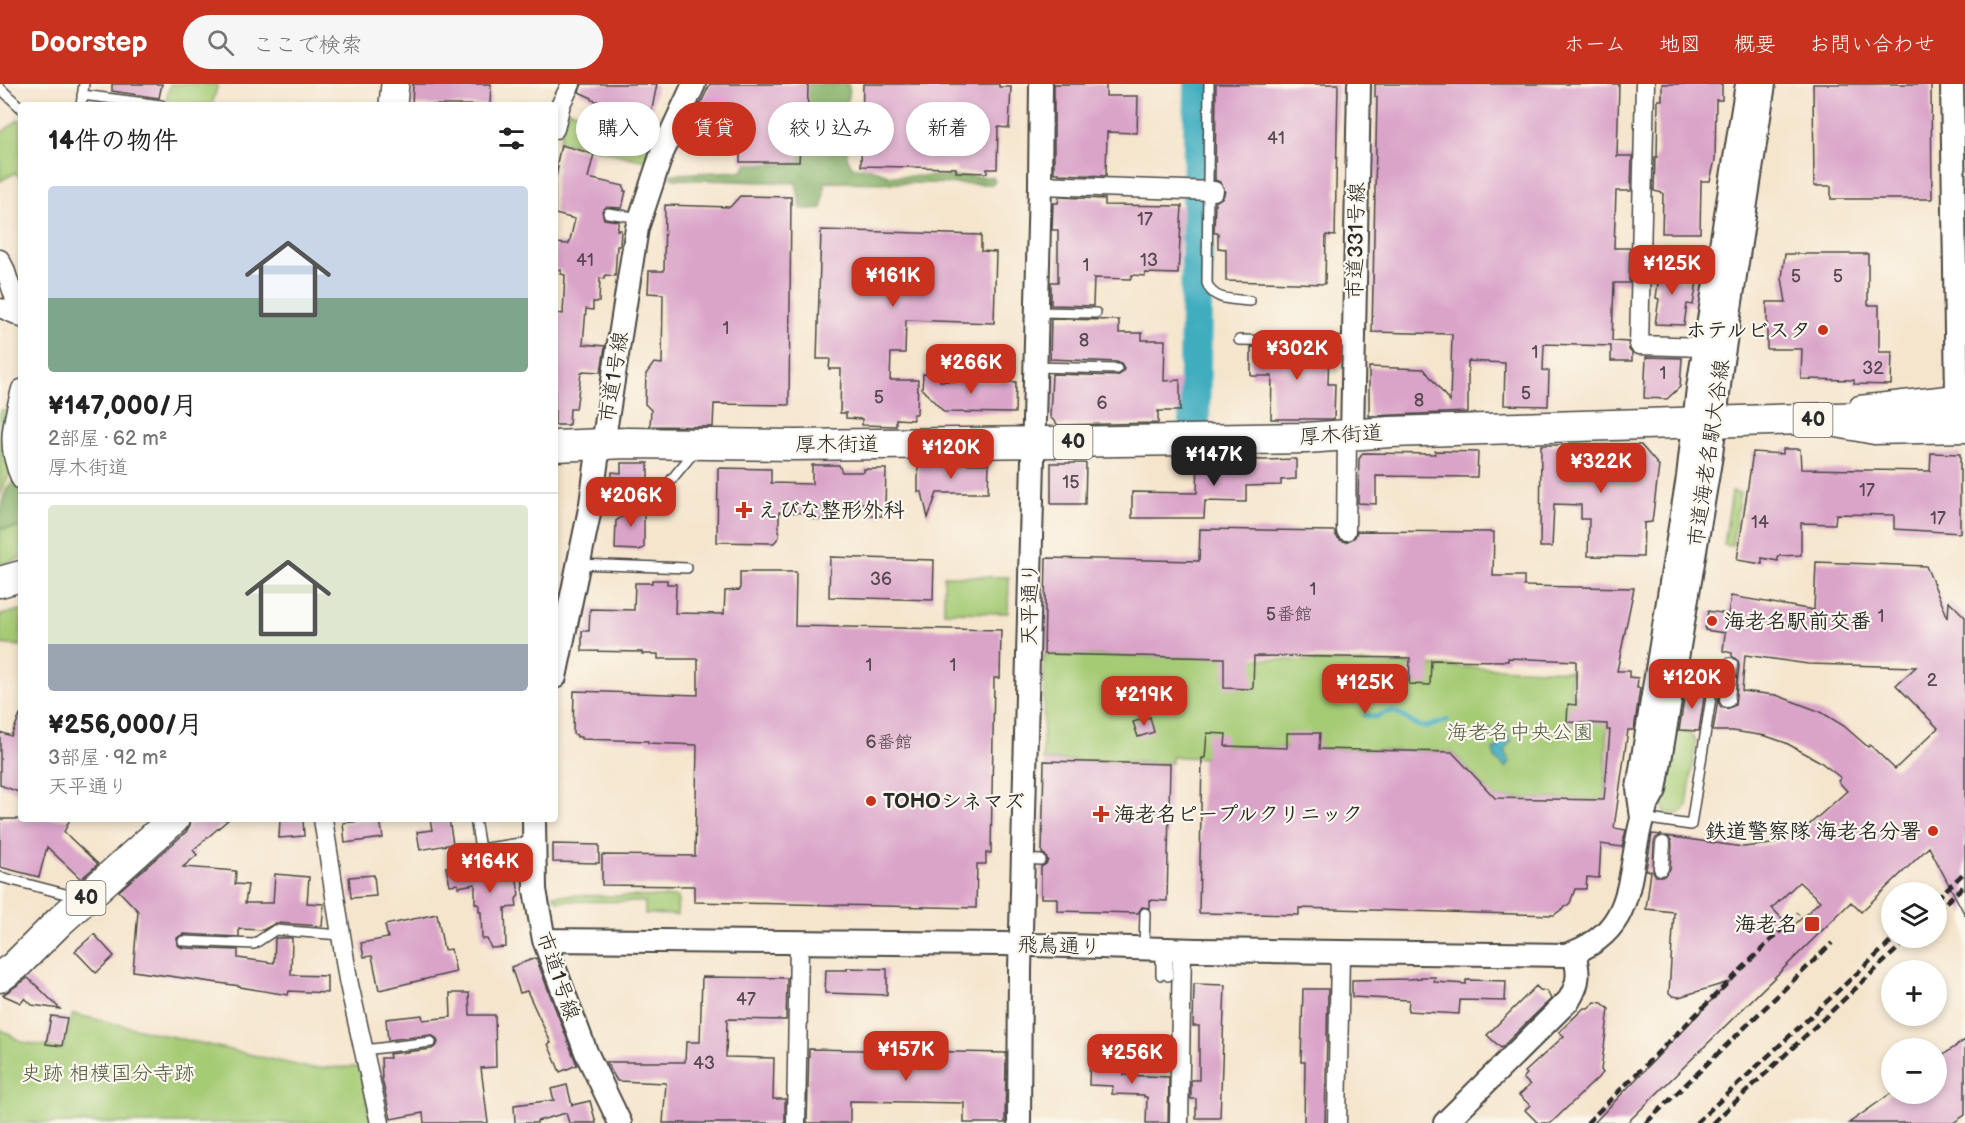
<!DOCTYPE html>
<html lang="ja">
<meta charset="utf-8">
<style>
:root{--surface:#fff;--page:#f6f6f6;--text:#222;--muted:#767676;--line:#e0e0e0;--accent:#c8321e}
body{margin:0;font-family:"Balsamiq Sans","Klee One",sans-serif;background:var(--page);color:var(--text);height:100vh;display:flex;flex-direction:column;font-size:22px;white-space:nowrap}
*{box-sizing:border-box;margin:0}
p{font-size:20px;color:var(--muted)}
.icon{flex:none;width:33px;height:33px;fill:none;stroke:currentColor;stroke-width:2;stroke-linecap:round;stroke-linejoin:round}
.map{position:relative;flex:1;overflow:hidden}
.side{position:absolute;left:18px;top:18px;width:540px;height:720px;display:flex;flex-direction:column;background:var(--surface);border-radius:6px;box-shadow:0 3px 9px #0003}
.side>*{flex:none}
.banner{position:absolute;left:576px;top:18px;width:570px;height:54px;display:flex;gap:12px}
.controls{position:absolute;left:1881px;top:798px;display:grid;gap:12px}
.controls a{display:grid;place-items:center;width:66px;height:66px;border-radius:50%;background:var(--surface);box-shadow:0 3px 9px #0003;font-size:30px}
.price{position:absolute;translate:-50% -51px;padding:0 14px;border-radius:12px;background:var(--accent);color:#fff;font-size:20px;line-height:39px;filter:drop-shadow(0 2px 3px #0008)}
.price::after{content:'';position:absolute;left:50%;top:36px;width:18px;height:14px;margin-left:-9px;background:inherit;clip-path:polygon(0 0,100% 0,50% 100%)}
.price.on{background:#222;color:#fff}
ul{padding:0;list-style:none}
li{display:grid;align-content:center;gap:12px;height:318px;padding:0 30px}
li+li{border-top:2px solid var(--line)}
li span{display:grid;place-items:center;height:186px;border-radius:6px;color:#555}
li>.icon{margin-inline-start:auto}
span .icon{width:108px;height:108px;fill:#fffc;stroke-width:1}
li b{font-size:26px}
h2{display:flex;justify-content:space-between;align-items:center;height:72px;padding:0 30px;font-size:26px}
.pill{padding:0 21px;border-radius:27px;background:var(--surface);box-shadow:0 3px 9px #0003;font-size:21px;line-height:54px}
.pill.on{background:var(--accent);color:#fff}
header{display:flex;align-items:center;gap:36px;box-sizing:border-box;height:84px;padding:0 30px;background:var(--accent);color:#fff}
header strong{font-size:28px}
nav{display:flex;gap:33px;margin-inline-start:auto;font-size:21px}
.search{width:420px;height:54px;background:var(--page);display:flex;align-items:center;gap:15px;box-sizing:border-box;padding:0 21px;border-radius:33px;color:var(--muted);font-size:22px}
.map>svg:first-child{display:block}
.green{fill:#a5cb75;stroke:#687b50;stroke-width:1.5}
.forest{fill:#84af66;stroke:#586d48;stroke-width:1.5}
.water{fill:#40adbf;stroke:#366c75;stroke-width:1.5}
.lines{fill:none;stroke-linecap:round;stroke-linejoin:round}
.stream{stroke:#40adbf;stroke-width:5}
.river{stroke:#40adbf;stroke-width:32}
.building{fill:#daa4c9;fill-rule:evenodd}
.service-casing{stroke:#494743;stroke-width:12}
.pedestrian-casing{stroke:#494743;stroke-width:16}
.minor-casing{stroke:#494743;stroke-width:21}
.tertiary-casing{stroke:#494743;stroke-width:26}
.secondary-casing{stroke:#494743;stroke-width:30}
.primary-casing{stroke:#494743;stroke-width:33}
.service{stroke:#fff;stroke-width:9}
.pedestrian{stroke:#fff;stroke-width:14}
.minor{stroke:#fff;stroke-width:18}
.tertiary{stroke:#fff;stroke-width:22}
.secondary{stroke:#fff;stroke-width:27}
.primary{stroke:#fff;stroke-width:30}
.rail{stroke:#2b2b2b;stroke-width:4.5;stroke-dasharray:9 4.5;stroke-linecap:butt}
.poi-dot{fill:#c8321e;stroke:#fbf7ec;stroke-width:2}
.labels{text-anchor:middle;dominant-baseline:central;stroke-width:4.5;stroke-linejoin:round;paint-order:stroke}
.number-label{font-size:18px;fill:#574952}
.shield{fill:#fbf7ec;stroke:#696865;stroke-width:1.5}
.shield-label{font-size:20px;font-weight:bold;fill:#2b2b2b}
.street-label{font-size:21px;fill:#2b2b2b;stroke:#fbf7ec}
.poi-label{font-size:21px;font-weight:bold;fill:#2b2b2b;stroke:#fbf7ec;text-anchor:start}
.park-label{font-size:21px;fill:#505b41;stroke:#fbf7ec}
</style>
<header>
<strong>Doorstep</strong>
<div class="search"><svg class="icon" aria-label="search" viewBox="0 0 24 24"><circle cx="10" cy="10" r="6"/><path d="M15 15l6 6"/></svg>ここで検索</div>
<nav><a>ホーム</a><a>地図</a><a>概要</a><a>お問い合わせ</a></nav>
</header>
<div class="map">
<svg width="1965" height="1039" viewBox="0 0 1965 1039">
<rect width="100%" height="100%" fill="#fbf7ec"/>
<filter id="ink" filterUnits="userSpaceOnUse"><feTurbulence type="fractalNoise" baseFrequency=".0167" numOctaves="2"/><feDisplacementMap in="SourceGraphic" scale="12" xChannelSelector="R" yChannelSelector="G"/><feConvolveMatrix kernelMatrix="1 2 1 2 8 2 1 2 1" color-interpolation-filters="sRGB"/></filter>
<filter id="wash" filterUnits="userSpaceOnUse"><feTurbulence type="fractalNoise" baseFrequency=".008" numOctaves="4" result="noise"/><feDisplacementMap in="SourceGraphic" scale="24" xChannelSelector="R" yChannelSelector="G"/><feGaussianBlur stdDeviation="1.35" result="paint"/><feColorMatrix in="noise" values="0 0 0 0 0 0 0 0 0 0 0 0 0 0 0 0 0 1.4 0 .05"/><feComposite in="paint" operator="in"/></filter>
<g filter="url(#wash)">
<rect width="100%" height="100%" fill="#f5e5cd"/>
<path class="green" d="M170,0H218L212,21H165Z
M568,26L659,45L645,77L559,57Z
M18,36H21V94L15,89L0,97V50Z
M0,326L10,327L12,384L0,412Z
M1732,407L1740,409L1732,462L1724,461Z
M21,443V474L0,481V445Z
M944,492L1009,493L1008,529L944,528Z
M21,526V562L0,560V531Z
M1044,570L1239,574L1571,587V611L1609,612L1604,716L1495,714L1452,668L1218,662L1217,674L1172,673V679L1043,676Z
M1673,647L1690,649L1696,657L1687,722L1682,729L1676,730L1665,728L1662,720Z
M553,811L678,813L677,831L645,830V818L558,817Z
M73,930L309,984L360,983L371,1039H0V945L22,958L63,965Z"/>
<path class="forest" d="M796,0H848C852,9 847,20 841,28L847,57V73L852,83L870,84L890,92L993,93L995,98L992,100L825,98L822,124L812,126L801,124L796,99L674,95L669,92L672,90L743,87L746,80H793Z
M14,396L21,402V443L0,445C0,427 0,410 14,396Z"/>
<path class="water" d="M1490,646L1506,647L1512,657C1504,663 1504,671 1510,678L1506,684L1495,674L1493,666L1499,663L1501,657L1494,650L1486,653Z"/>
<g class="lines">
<path class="stream" d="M1365,631L1376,633C1399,620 1399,634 1419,642C1428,645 1438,639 1447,636"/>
<path class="river" d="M1194,339L1200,0"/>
</g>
<g id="blocks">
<path class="building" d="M112,0H162L159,14L112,7Z
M413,0H491L490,21H412Z
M582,0H657L650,35L631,33L632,25L592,16V14L579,8Z
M710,0H808L807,49H801L799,78H740V62L704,63L695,59L690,50V42Z
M863,0H999V3H1011L1009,44L998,43L997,85H987V89L956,88V84L861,82Z
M1054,0H1106V12H1138L1137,49L1107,48L1106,92L1059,90V89H1054Z
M1216,0H1338L1335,152L1326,151L1325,200L1226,197V165L1218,164V149H1214L1215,118L1223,113L1225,107L1220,98L1215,96Z
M1375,0H1619L1617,72H1632L1631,107H1616L1614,164H1630L1629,199H1614L1612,257L1628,258L1629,266L1632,269V277H1611V262L1544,260L1543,286L1549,287L1548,322L1504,321L1505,279L1468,277V328L1369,332V283L1424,285L1450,318L1452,250L1372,248L1377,13H1375Z
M1662,0H1722V16H1716L1715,76L1710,97H1701L1700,149H1662L1663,109L1654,107L1655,73H1657L1658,16H1662Z
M1813,0H1931L1932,115H1831V102H1814Z
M561,61L594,70L588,94L624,102V107H626L622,124L606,123L602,127L604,135L619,137L617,146H621L620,162H617L615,192L605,191L604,195L600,194L599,218H593V226L586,225L583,260L605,262L601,288L583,287V289H581L576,325H570L569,341H555V229L563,230L565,191L561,190V186H555V159L569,160L575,135L555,130V99L558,83H556Z
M740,112L791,113L789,321L714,320L713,343L650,342L651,326L645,320L646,290L654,279L662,280L663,210L648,209L649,187H664L665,121L730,123Z
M1059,113L1105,115V121L1182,122L1178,190L1145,189V192L1132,191L1131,195L1094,194L1093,222L1051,221V198H1058V146H1052L1053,119H1058Z
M821,146L981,151V167L996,168L994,239L906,236L905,269H891L890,296H918L917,330H913V336L896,335V342L862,341V335L846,334V329H840L841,285H829L830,275H817Z
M1785,170H1868V221H1879V268H1892L1891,301L1854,300V296L1801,295L1802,265H1767V218H1786L1782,194Z
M1652,181L1679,186L1678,197L1697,198L1693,221L1687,220L1684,241L1655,240L1659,215L1656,214L1658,199H1652Z
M1051,235L1119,236V249H1142V256H1165L1164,297L1180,296V327H1158V339L1058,341L1050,333L1052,290L1117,292L1122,289L1124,285L1121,280L1117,278L1050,275Z
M1251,263L1329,264L1328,300H1335L1334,335H1271L1272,292H1251Z
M1646,273L1682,274L1680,303L1667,315L1644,314Z
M923,290L941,291L940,297L1016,298L1015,329L944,328L922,305Z
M1541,361H1641L1659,382L1652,438L1644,439L1643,473L1588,472L1589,435H1581V421L1554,420L1552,463H1540Z
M1783,365H1800L1801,385L1930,387L1931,369L1960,370V449L1894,445V431L1836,430L1835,440L1801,439V471L1778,472V477L1762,474V480L1737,476L1753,368L1783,370Z
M1435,367L1478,368L1477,393L1376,392V420L1358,419L1359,375L1363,369L1435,370Z
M1198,374L1265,376L1296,375V395L1281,396V401L1246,402V418L1205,417L1204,434H1132V408L1197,409Z
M621,379H648V405H611L612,388L621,389Z
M918,379L989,380L988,409H937L928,434L922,408H918Z
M1051,379H1086L1085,420H1051Z
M812,381H839L842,388H864V385H886L885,423H882V432H868V422H864V419H828V436L812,435V429L779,428V453L774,459L717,458L718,384L771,385V399L812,400Z
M644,419V464L639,466L615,465L616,437L624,431L625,420Z
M1200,445L1335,447L1336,452L1340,456L1346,458L1355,453L1357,447L1494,448L1493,492H1524V502L1634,504L1617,587H1629V593L1638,594L1637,604H1640L1634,646H1628L1614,744L1626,746L1622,763L1601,760L1599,794L1587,793L1586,805H1575L1570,819L1554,831L1299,824V831L1199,829L1202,674H1205L1207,649L1226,650L1225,662L1287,664V649H1320L1319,665L1452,668L1495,714L1604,716L1610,646H1607V640L1567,638L1568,620L1576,621V577L1508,574V577L1431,576L1430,601L1409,600L1410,574L1254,572L1253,605L1224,604V574L1044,570L1046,474L1199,477Z
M830,473L934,476L933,516L829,513Z
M1816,478L1926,482L1948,534L1949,517L1965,533V831L1929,763L1861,828L1851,818L1627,1039H1594L1729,898L1679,913L1673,912L1669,909L1674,828L1646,825L1651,787L1646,786L1652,750L1662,751L1656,754L1654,759L1653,787L1656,792H1664L1670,785L1672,761L1671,756L1666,752L1743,763L1772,760L1802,747L1847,707L1838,697L1841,694L1819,677L1786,659L1766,652L1733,647H1713L1719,609V619L1721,623L1727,625L1735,621L1739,582L1738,577L1732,572V569L1723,567L1725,549L1705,546L1708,527L1728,530L1731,512L1814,526ZM1745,571L1808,580L1916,583L1896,601L1938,644L1895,685L1870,661L1868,663L1844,642L1821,628L1776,611L1742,607ZM1799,798L1820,817L1791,844L1772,824Z
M740,488H796L795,542L1001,546L1000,594H994L991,769H986V780H977L976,824L694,818V802L602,801V771L695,772L697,661L648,659V657L581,655V653H577V651L573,650L574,607L698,611V575H658V570H642V568L582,567V547H589L590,525L634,526L635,499H652V496H667V500H676L675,529L724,530L725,507L740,506Z
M1686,605L1705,607L1699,647L1679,646Z
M21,629V709L0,701V648L11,652Z
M1150,633L1154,648L1138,653L1133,638Z
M1044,677L1170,680L1167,817L1149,816V824L1142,823L1138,829L1057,827V814H1041V783L1046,780L1048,776L1045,771L1042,769Z
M0,735H70L64,748L98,780L81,795L47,763L39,793L0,783Z
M191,735H229L193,766L197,771L183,783L236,787L235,800L248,801L245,819H273L275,790L309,793L307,819L324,820L322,842L276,839L263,846L239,845V853L183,850L177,854V861L183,864L238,866V874L274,879L275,854H292L291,891L327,892V909L289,907L288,911L240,903V902L133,887L138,827L119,807L186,748L190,741Z
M280,735H303L304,752L279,754Z
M380,735L383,754L345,759L343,739Z
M430,735H449L453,760L420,766L417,748L432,746Z
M553,760L599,761V779L553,778Z
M510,775L511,785L515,784L519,811L516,815L517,823L505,824L506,863L491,864L487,855H482L481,828H479V821L475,819V800L458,803V800L450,801L446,783Z
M374,791L376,812L351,814L349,793Z
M437,830L444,866L451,865L456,888L379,906L372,872L364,873L361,859L388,854L385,841Z
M94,850L114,872L96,889L75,867Z
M536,874L577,981L560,988L548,960L551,959L527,907L520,909L511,883Z
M847,884L887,885V911L825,909L826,886H847Z
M702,893L787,894L786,936L727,935L726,973L774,974L773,1015H785V1039H663L666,999L617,997L606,978H685L686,958H700Z
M1421,893H1435L1434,898L1466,900V896L1506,897L1505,917L1460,916L1459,930L1408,927L1409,916L1352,913V896L1410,895L1421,894Z
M28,894L37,902L60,925L32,921L25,914L21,919L3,911Z
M1194,900L1225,901L1220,1034H1196V1015H1191V996H1199V942H1193Z
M1536,902L1540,906L1547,907L1551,915L1501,964L1487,951Z
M1303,905H1328L1325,1039H1304L1305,978H1301Z
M450,909H469L470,931H495L496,983L481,984L488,1039H424L423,1029L391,1035L382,995L381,974H390L389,970L432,965L437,961L438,958L436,954L431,951L388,956L386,935L422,931L423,936L451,933Z
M1595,918L1602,919L1609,925L1601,986L1603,989L1551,1039H1538L1525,1026L1530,1021L1519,1011L1530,1001L1523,994L1527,990L1525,988L1564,952L1559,948L1584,924H1588Z
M51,932L67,934L62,962L46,960Z
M1965,956V1031L1953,1039H1849L1890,1010H1936V976Z
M809,965L1006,969L1005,1039H964V1019L850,1017V1039H807Z
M1090,970L1125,972L1124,991L1169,993L1168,1039H1146L1147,1013H1144V1011L1112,1010L1113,1002L1089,1001Z
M567,1001L572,1021L590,1017L596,1039H569L566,1029L537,1037V1039H515L514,1021L554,1016L551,1005Z"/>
</g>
</g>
<g filter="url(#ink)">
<use href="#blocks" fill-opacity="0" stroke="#494743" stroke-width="1.5"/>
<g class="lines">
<g class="service-casing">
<path id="service" d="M1209,0L1207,199C1212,217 1234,215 1250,217
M0,4L21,24
M82,11L161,21
M81,21L84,0
M608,129L640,134
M1037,228L1096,229
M1239,256L1354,258
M1035,283L1117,285
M592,410C611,411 647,418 662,407L695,367
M578,480L687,484
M1642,734L1691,741L1713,601L1674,595
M475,735L480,765L534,757
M1024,775L1041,776
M0,793L77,813
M183,857L254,860L275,846L341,851
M1144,864L1145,829
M1161,891V865
M1168,892V865
M364,966L431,958"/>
</g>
<g class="pedestrian-casing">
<path id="pedestrian" d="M1727,616L1730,581
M1661,784L1663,760"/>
</g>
<g class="minor-casing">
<path id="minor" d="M1645,0L1639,261L1705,263
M555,45L561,20L571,0
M1040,101L1214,107
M0,175L5,185L21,234
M0,224L21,233
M21,305C12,340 5,361 21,396
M1859,321L1965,309
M1836,344L1874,351L1965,349
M1346,447L1347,351
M323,735L348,896L380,1039
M796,1039L799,859
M1179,1039L1182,865
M1337,1039L1340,869"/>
</g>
<g class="tertiary-casing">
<path id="tertiary" d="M1952,0L1957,310
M1352,351L1359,0
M555,593L591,420L597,375L603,360L637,144L662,69L694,0
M1642,734L1638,704L1688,393L1698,304L1747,0
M534,735L535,806L544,856L586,968L620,1039
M544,856L1003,860L1198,866L1566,871C1638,848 1626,792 1642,735C1644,725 1650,715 1655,706L1711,371L1721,284L1764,0
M1019,1039L1020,886L1040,101L1041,0
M1445,1039L1569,916C1580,898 1579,888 1574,868"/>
</g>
<g class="secondary-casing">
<path id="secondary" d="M393,21L395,0"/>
</g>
<g class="primary-casing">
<path id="primary" d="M555,362L627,359L794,361L1057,358L1306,354L1390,348L1965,330
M0,498L21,492
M0,893L15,882L60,837L174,735"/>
</g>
<use href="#service" class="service"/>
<use href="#pedestrian" class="pedestrian"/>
<use href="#minor" class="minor"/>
<use href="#tertiary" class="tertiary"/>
<use href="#secondary" class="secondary"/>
<use href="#primary" class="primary"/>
<path class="rail" d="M1936,815L1965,788
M1936,827L1965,801
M1587,1039L1798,829
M1646,1039L1832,859
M1696,1039L1895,854
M1713,1039L1909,854"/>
</g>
</g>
<g class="poi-dot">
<circle cx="1823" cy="246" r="6"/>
<path d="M741 417h6v6h6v6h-6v6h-6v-6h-6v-6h6z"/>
<circle cx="1712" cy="537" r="6"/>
<circle cx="871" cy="717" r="6"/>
<path d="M1098 721h6v6h6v6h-6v6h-6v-6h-6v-6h6z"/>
<circle cx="1933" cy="747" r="6"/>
<rect x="1804" y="832" width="16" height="16" rx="3"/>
</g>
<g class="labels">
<g class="number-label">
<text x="1276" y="54">41</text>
<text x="1145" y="135">17</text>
<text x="585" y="176">41</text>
<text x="1149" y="176">13</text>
<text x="1086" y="181">1</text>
<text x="1796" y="192">5</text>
<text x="1838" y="192">5</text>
<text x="726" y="244">1</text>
<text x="1084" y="256">8</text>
<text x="1535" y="268">1</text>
<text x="1873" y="284">32</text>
<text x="1663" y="289">1</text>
<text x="1526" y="309">5</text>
<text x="879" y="313">5</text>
<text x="1419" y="316">8</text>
<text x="1102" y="319">6</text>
<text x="1071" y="398">15</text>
<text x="1867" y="406">17</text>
<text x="1938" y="434">17</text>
<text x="1760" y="438">14</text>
<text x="881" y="495">36</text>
<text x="1313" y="505">1</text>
<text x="1289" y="530">5番館</text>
<text x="1881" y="532">1</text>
<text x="869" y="581">1</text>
<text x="953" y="581">1</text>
<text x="1932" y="596">2</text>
<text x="889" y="658">6番館</text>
<text x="746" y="915">47</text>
<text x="704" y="979">43</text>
</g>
<g class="shield">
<rect x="1793.5" y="319" width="39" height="34" rx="4.5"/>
<rect x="1053.5" y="341" width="39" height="34" rx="4.5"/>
<rect x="66.5" y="797" width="39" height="34" rx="4.5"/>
</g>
<g class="shield-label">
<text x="1813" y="336">40</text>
<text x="1073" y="358">40</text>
<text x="86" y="814">40</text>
</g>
<g class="street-label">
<text transform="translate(1356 157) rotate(-89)">市道331号線</text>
<text transform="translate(614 293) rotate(-81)">市道1号線</text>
<text transform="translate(1341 351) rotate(-3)">厚木街道</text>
<text x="837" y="360">厚木街道</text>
<text transform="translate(1709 369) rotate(-82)">市道海老名駅大谷線</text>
<text transform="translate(1030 520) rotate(-89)">天平通り</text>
<text transform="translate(1059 862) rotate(2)">飛鳥通り</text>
<text transform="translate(558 892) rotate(71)">市道1号線</text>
</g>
<g class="poi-label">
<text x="1811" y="246" text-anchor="end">ホテルビスタ</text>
<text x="758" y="426">えびな整形外科</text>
<text x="1724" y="537">海老名駅前交番</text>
<text x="883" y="717">TOHOシネマズ</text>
<text x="1114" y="730">海老名ピープルクリニック</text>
<text x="1921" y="747" text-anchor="end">鉄道警察隊 海老名分署</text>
<text x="1798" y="840" text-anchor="end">海老名</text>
</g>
<g class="park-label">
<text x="1520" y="648">海老名中央公園</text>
<text x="108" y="989">史跡 相模国分寺跡</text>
</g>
</g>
</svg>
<div class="controls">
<a><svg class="icon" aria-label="layers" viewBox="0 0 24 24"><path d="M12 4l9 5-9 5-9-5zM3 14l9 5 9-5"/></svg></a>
<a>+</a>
<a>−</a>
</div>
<b class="price" style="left:1672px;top:212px">¥125K</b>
<b class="price" style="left:893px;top:224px">¥161K</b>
<b class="price" style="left:1297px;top:297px">¥302K</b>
<b class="price" style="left:971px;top:311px">¥266K</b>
<b class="price" style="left:951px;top:396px">¥120K</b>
<b class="price on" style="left:1214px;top:403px">¥147K</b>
<b class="price" style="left:1601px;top:410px">¥322K</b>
<b class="price" style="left:631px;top:444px">¥206K</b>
<b class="price" style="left:1692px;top:626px">¥120K</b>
<b class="price" style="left:1365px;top:631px">¥125K</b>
<b class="price" style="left:1144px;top:643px">¥219K</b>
<b class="price" style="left:490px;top:810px">¥164K</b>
<b class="price" style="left:906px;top:998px">¥157K</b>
<b class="price" style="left:1132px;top:1001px">¥256K</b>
<div class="banner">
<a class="pill">購入</a>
<a class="pill on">賃貸</a>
<a class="pill">絞り込み</a>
<a class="pill">新着</a>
</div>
<section class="side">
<h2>14件の物件<svg class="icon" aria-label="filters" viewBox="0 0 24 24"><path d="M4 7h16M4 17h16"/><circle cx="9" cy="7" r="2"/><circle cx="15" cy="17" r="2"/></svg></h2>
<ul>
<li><span style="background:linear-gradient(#c9d6e8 60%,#7fa58c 0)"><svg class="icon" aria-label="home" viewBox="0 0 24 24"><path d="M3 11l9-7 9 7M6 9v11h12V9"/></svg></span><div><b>¥147,000/月</b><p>2部屋 · 62 m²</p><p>厚木街道</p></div></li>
<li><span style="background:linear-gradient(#dfe7d0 75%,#9aa5b1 0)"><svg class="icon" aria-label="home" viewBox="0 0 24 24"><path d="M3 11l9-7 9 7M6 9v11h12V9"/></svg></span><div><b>¥256,000/月</b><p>3部屋 · 92 m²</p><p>天平通り</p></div></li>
</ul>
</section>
</div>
